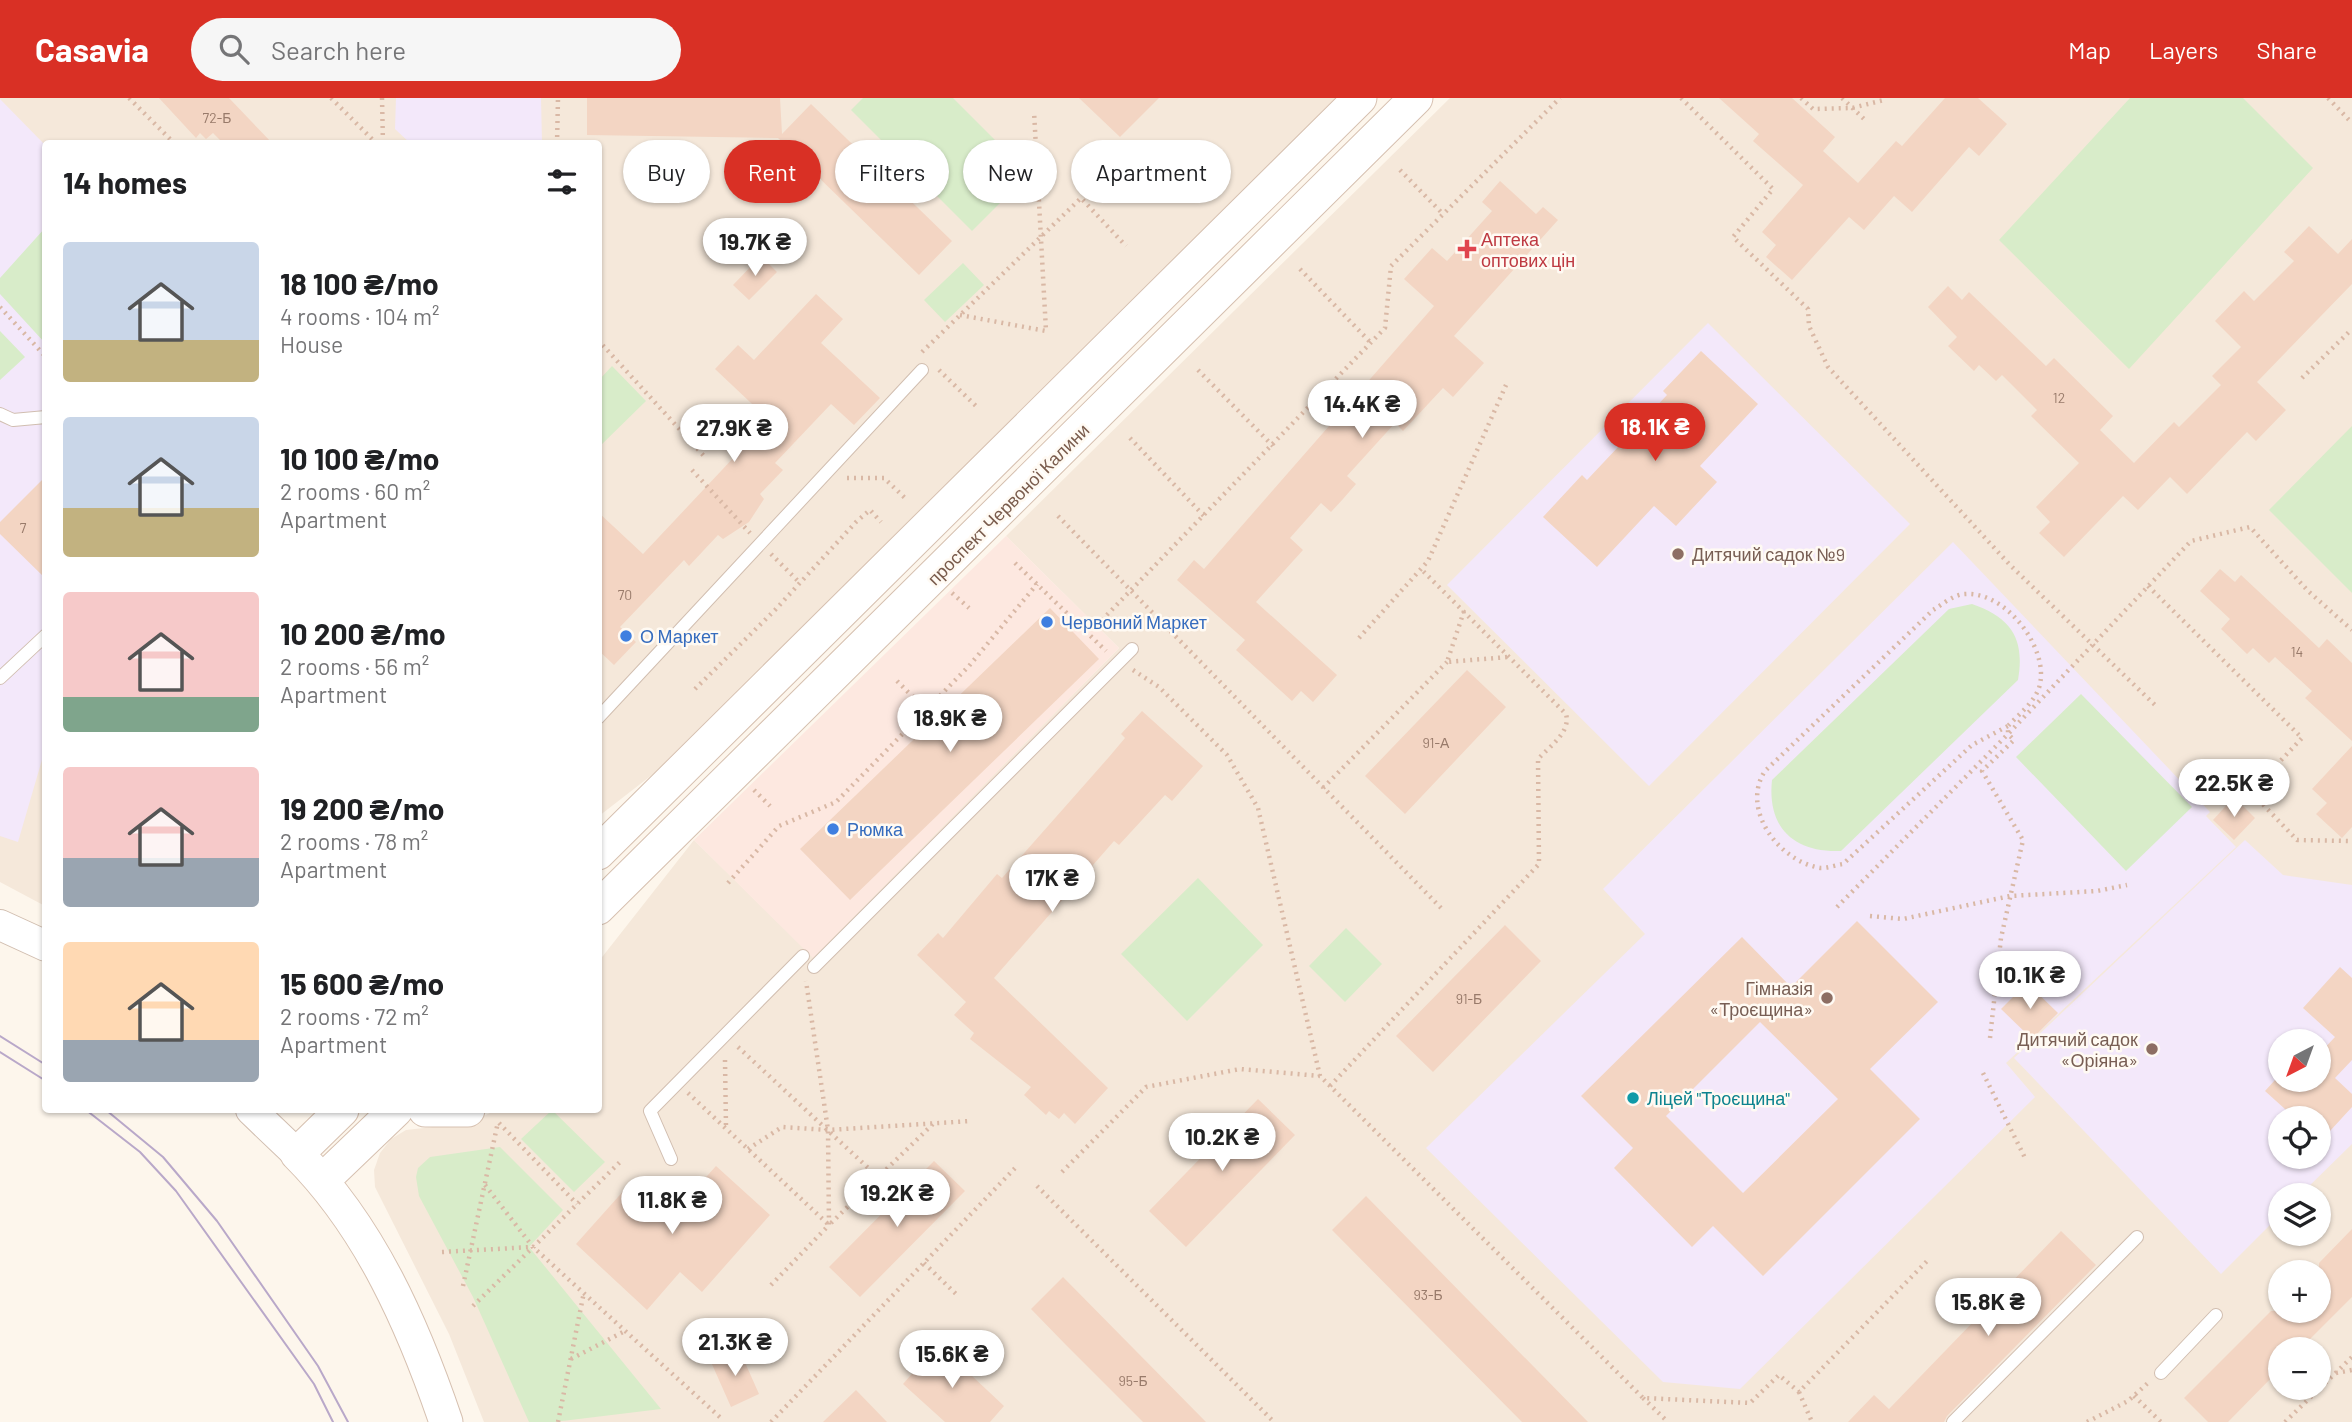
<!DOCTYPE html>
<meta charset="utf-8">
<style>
:root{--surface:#fff;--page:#f6f6f6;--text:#202124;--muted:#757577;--accent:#d93025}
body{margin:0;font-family:Barlow,sans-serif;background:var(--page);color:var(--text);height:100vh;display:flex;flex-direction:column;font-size:26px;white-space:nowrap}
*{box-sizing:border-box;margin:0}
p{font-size:23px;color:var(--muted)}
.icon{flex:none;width:38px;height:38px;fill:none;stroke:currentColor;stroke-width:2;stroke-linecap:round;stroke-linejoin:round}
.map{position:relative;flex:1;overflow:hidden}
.drawer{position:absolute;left:42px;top:42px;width:560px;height:973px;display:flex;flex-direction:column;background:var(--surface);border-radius:7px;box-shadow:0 2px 5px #0004}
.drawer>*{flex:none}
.guide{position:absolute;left:623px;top:42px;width:665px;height:63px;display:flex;gap:14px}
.needle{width:46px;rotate:221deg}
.controls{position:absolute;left:2268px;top:931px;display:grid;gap:14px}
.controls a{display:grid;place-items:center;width:63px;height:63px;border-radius:50%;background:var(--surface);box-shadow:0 2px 5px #0004;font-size:35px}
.price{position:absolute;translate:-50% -60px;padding:0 16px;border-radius:24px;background:#fff;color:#222;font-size:23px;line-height:46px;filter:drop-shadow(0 2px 4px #0008)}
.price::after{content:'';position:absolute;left:50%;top:42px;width:21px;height:16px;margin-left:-10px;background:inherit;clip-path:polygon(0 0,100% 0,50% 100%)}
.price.current{background:var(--accent);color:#fff}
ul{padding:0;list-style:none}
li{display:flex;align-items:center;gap:21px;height:175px;padding:0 21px}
li span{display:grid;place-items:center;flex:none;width:196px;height:140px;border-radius:7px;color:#555}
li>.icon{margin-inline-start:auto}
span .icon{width:84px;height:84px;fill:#fffc;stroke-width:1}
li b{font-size:30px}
h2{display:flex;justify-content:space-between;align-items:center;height:84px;padding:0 21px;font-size:30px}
.chip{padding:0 24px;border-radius:32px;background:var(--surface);box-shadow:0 2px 5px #0004;font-size:24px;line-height:63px}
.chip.current{background:var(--accent);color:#fff}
header{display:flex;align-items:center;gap:42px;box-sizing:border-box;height:98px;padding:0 35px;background:var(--accent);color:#fff}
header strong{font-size:33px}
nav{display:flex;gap:38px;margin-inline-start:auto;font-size:24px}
.search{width:490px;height:63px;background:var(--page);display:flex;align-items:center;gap:18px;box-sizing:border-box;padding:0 24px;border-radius:38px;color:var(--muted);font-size:26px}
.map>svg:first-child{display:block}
.residential{fill:#f5e8da;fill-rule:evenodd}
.commercial{fill:#fde8e0}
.education{fill:#f3e8fa;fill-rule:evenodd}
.green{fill:#d8ecc9}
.building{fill:#f3d5c3;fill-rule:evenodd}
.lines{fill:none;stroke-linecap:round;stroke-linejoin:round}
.service-casing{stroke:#d1beb0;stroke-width:14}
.tertiary-casing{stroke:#d1beb0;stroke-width:32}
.secondary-casing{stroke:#d6c0b0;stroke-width:35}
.path{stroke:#d9b8a5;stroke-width:4.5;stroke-dasharray:2 5;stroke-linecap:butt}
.service{stroke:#fff;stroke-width:12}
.tertiary{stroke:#fff;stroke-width:30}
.secondary{stroke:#fff;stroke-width:33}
.tram{stroke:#b9a8c9;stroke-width:2}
.health-dot{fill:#e0444e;stroke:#fffaf3;stroke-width:2.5}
.education-dot{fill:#8d6e63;stroke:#fffaf3;stroke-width:2.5}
.shop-dot{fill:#3f7fe0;stroke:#fffaf3;stroke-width:2.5}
.culture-dot{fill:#0f9aa8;stroke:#fffaf3;stroke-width:2.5}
.labels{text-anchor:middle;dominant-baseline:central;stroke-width:5;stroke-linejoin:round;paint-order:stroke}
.number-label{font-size:14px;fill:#987a6a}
.health-label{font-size:18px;fill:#be3a42;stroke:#fffaf3;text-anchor:start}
.street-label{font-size:18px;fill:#7a5c4d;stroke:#fffaf3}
.education-label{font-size:18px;fill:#785e54;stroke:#fffaf3;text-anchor:end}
.shop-label{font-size:18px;fill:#366cbe;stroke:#fffaf3;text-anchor:start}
.culture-label{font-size:18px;fill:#0d838f;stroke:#fffaf3;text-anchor:start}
</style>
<header>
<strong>Casavia</strong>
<div class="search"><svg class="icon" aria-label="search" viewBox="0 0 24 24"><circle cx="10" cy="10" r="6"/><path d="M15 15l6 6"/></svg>Search here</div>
<nav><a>Map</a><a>Layers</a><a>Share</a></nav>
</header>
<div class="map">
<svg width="2352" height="1324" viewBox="0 0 2352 1324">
<rect width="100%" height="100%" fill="#fdf6ec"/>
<path class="residential" d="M0,0H1336L657,673L599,718L598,46H46L45,808L0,784Z
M1450,0H2352V1324H484L449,1236L375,1089L374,1072L380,1055L391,1041L406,1032L469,1025L496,1012H598L599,863L694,742L813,859L1119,550L1006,438ZM2280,943H2319V982H2280ZM2280,1020H2319V1059H2280ZM2280,1097H2319V1136H2280ZM2280,1174H2319V1213H2280ZM2280,1251H2319V1290H2280Z"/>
<path class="commercial" d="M1006,438L1119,550L813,860L694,742Z"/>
<path class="education" d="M396,0H541L542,45H410L395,31Z
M0,1L46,48V648L18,744L0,738Z
M1708,225L1910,426L1649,688L1447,487Z
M1953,444L2210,714L2206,718L2236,749L2006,965L2035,999L1740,1291L1663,1284L1426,1050L1645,836L1603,791Z
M2245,742L2283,777L2352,787V1046L2300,1097H2280V1117L2221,1176L2014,960ZM2280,943H2319V982H2280ZM2280,1020H2319V1059H2280Z"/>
<path class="green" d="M863,0H953L1029,76L972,133L851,12Z
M2130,0H2243L2313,70L2129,271L1999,142Z
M45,130V245L0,196V180Z
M963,165L984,187L945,224L924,202Z
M0,233L25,259L0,282Z
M612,268L646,303L599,349V282Z
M2352,328V495L2269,412Z
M1972,506C2012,520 2025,541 2018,582L1841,753C1793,755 1767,729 1772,682L1949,511Z
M2081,596L2192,709L2126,773L2016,659Z
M1198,780L1263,847L1187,923L1121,856Z
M1346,830L1382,866L1345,904L1309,868Z
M552,1012L605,1064L574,1094L521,1041Z
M500,1049L563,1112L529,1149L661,1311L554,1324H529L473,1199L419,1098L416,1079L418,1070L430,1059Z"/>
<path class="building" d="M159,0H229L273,46H224L213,35L206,41L200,35L196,40Z
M587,0H780L782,36L811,6L952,143L919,177L778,40L587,37Z
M1079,0H1159L1120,39Z
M1719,0H1792L1835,39L1823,53L1858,85L1896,43L1902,48L1945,0H1978L2007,26L1979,58L1969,49L1912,114L1894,98L1864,132L1849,119L1792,182L1766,159L1776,147L1762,134L1803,87L1753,43L1759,36Z
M1500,83L1536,116L1543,109L1558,122L1454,238L1484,265L1453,299L1443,290L1403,333L1395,325L1347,378L1356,386L1343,401L1331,414L1321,405L1290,440L1303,452L1256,504L1337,577L1313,604L1301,593L1292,603L1236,552L1245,542L1177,482L1194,462L1204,471L1434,208L1404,181L1432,150L1447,163L1492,113L1482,104Z
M2309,128L2338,156L2352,141V186L2257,284L2286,312L2256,343L2247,334L2187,396L2170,379L2138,412L2123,398L2064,459L2039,435L2050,424L2036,409L2079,365L2031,318L2037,312L2002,277L1996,283L1979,267L1974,273L1948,248L1957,239L1928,209L1948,188L1962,202L1969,194L2046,268L2054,260L2113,318L2100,332L2134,365L2174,324L2179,329L2221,287L2212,278L2241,249L2215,223L2244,193L2254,203L2294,163L2284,154Z
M761,158L777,174L749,202L733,187Z
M816,196L843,221L821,245L880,300L854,327L831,306L775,365L783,372L760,396L764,401L749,424L723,441L718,437L689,468L684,462L620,529L636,544L614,567L598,552V414L643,456L769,322L715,271L738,247L754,262Z
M1701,253L1758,306L1700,368L1717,384L1676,428L1654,408L1597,469L1543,419L1582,377L1587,382L1667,297L1663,293Z
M46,378V481L0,436V424Z
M2220,471L2235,484L2241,477L2319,550L2327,541L2352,565V643L2305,600L2312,593L2275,559L2269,565L2253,550L2247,556L2221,531L2230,521L2200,493Z
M1050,510L1099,561L850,802L800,751Z
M1467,572L1506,609L1405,716L1365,678Z
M1142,613L1203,668L1172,703L1165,697L1119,747L1114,743L994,880L1108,990L1075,1026L1064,1015L1059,1021L1049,1013L1046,1017L1024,997L1031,989L970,941L974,935L954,917L966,904L917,857L938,835L943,840L997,776L1002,780L1109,659L1125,640L1121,636Z
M2352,648V729L2342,740L2316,716L2327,705L2312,691Z
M2234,699L2255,720L2234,742L2213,722Z
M1857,823L1938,904L1870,971L1920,1021L1763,1178L1713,1128L1692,1149L1614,1070L1633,1050L1581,998L1742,839L1791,889ZM1760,924L1838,1001L1743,1095L1666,1018Z
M1505,827L1541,863L1433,974L1396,938Z
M2340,869L2352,880V962L2335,980L2352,996V1009L2319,1045V1020H2295L2265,993L2275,982H2319V956L2335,939L2303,910Z
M2027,885L2058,915L2032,941L2001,911Z
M1258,1001L1295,1037L1186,1149L1149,1113Z
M934,1063L965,1093L860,1199L829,1169Z
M716,1068L770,1117L702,1194L680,1174L647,1212L576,1146L635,1080L674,1115Z
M1366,1098L1588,1324H1522L1332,1132Z
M2352,1131V1199L2300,1251H2280V1271L2228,1324H2208L2184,1300L2271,1213H2319V1165Z
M2061,1133L2096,1167L1947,1318L1944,1324H1848L1874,1297L1889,1311Z
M1063,1179L1206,1324H1143L1066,1247L1031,1211Z
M938,1246L1004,1308L990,1324H945L903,1286Z
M739,1251L759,1296L731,1309L711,1264Z
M856,1292L887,1324H823Z"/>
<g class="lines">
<g class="service-casing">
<path id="service" d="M0,316L13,322L46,319
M0,580L46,537
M598,620L922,272
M814,869L1132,551
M671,1061L650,1013L803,858
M2161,1275L2216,1217
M1953,1324L2137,1139"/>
</g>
<g class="tertiary-casing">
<path id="tertiary" d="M0,827L46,848
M251,1012L297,1056"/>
</g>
<g class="secondary-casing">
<path id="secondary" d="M598,755L1360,0
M598,810L1416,0
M342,1012L297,1056C370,1129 413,1227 446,1324
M425,1012H468
M323,1082L396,1012"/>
</g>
<path class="path" d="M129,0L175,46
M331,0L377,46
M382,0L383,46
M1681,0L1773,91L1733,139L1808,211L1809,228L1828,269L2010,467L2155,607
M1801,0L1813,11L1852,10L1884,2
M1842,0L1864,21
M2328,0L2352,25
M557,46L558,0
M1400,72L1443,116
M1300,171L1371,245
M0,209L46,259
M960,217L1046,233L1034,13
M598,242L704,358
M922,254L1081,100L1126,148
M939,272L976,308
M1198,272L1273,348
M2302,280L2352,231
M1130,340L1204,418
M692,372L750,435
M847,380H884L905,400
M1058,418L1443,812
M771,456L800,485
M1015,465L1106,553
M2148,488L2302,640L2251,694L2297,742L2352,743
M952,495L969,510
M1464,513L1447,564L1508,559
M1102,522L1385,230L1391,168L1560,0
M1359,540L1428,463L1506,287
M1133,572L1159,589L1227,657L1258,710L1320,978L1643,1300L1750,1305L1779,1277L1799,1294L1930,1160
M897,583L927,613
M695,591L775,512L856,424L870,412L881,424
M1323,690L1447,564
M754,692L770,708
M728,785L779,728L836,704L969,568L1037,486
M1837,809L2008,636L2191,443L2250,429L2308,493L2352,532
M1870,818L1903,821L2010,798L2097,793L2127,787
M1990,940L2001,840L2023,742L1982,673L2014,642L2008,636V628C2019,616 2037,602 2040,586C2048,549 2006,494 1966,496C1954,496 1943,506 1933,512L1765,673C1740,711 1779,764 1821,770C1828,770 1836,767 1843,766L1972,647L2008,628
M738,949L878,1079
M725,962L726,1030
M1983,975L2026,1062
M1330,988L1539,766L1538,661C1550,648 1571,634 1566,616L1421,471
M688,995L829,1127L934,1025
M499,1025L577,1106
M748,1051L782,1029L828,1032L971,1023
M1062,1074L1146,989L1240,971L1320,978
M485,1087L533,1149L723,1322
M1037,1088L1274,1324
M442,1154L532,1149
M924,1165L957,1197
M771,1187L829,1127L828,1032L806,883
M463,1188L498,1024
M473,1208L620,1064
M571,1261L625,1233
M2336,1275L2352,1272
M1799,1294L1812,1324
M2134,1298L2161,1324
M1643,1300L1668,1324
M558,1324L584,1194
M771,1324L1017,1068
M2087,1324L2128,1303L2149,1284
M2285,1324L2352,1259"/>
<use href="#service" class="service"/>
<use href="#tertiary" class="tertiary"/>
<use href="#secondary" class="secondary"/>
<path class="tram" d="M0,938L46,967
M0,954L46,983
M86,1012L140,1054L176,1093L314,1286L333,1324
M106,1012L163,1059L217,1123L318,1268L348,1324"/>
</g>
<path class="health-dot" d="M1463.5 140.5h7v7h7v7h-7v7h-7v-7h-7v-7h7z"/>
<g class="education-dot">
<circle cx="1678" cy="456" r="7"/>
<circle cx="1827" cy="900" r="7"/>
<circle cx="2152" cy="951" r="7"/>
</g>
<g class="shop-dot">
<circle cx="1047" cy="524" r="7"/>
<circle cx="626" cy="538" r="7"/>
<circle cx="833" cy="731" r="7"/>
</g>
<circle class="culture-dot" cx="1633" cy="1000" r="7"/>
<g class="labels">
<g class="number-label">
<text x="217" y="19">72-Б</text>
<text x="2059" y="299">12</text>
<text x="23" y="429">7</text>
<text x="625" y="496">70</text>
<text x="2297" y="553">14</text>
<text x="1436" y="644">91-А</text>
<text x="1469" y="900">91-Б</text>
<text x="1428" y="1196">93-Б</text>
<text x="1133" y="1282">95-Б</text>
</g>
<g class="health-label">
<text x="1481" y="141">Аптека<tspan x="1481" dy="21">оптових цін</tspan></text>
</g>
<g class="street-label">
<text transform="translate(1008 406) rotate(-45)">проспект Червоної Калини</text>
</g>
<g class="education-label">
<text x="1692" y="456" text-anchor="start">Дитячий садок №9</text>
<text x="1813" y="890">Гімназія<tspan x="1813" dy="21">«Троєщина»</tspan></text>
<text x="2138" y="941">Дитячий садок<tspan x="2138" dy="21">«Оріяна»</tspan></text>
</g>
<g class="shop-label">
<text x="1061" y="524">Червоний Маркет</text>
<text x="640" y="538">О Маркет</text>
<text x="847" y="731">Рюмка</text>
</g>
<g class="culture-label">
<text x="1647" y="1000">Ліцей "Троєщина"</text>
</g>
</g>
</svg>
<div class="controls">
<a><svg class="needle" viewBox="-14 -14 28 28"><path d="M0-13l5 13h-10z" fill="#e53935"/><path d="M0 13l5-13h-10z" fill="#757577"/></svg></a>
<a><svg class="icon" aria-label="locate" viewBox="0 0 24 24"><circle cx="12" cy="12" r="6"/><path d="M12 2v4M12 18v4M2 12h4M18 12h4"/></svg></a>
<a><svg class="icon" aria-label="layers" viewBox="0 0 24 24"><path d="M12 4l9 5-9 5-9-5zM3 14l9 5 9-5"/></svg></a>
<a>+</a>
<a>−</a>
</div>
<b class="price" style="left:755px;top:180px">19.7K ₴</b>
<b class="price" style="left:1362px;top:342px">14.4K ₴</b>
<b class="price current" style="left:1655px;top:365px">18.1K ₴</b>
<b class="price" style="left:734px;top:366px">27.9K ₴</b>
<b class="price" style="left:950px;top:656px">18.9K ₴</b>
<b class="price" style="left:2234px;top:721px">22.5K ₴</b>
<b class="price" style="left:1052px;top:816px">17K ₴</b>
<b class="price" style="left:2030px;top:913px">10.1K ₴</b>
<b class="price" style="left:1222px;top:1075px">10.2K ₴</b>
<b class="price" style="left:897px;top:1131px">19.2K ₴</b>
<b class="price" style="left:672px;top:1138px">11.8K ₴</b>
<b class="price" style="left:1988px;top:1240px">15.8K ₴</b>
<b class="price" style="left:735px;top:1280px">21.3K ₴</b>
<b class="price" style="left:952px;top:1292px">15.6K ₴</b>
<div class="guide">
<a class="chip">Buy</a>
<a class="chip current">Rent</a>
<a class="chip">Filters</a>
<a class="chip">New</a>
<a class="chip">Apartment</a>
</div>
<section class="drawer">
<h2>14 homes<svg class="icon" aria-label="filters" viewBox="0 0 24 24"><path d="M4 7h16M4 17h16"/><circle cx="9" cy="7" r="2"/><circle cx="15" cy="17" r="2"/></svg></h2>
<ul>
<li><span style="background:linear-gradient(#c9d6e8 70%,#c2b280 0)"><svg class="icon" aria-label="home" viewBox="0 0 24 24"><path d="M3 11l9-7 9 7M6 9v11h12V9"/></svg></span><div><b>18 100 ₴/mo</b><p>4 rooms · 104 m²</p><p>House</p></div></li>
<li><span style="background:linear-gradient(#c9d6e8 65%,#c2b280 0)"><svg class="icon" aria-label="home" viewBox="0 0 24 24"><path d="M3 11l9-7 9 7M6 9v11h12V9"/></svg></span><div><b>10 100 ₴/mo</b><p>2 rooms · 60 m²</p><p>Apartment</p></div></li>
<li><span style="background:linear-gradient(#f6c9c9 75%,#7fa58c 0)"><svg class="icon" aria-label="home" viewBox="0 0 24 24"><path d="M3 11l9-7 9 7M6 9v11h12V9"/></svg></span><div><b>10 200 ₴/mo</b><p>2 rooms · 56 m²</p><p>Apartment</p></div></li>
<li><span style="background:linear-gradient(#f6c9c9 65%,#9aa5b1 0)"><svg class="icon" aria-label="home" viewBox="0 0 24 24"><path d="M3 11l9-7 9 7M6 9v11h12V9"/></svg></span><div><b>19 200 ₴/mo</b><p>2 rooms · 78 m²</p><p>Apartment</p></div></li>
<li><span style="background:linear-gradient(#ffd9b3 70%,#9aa5b1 0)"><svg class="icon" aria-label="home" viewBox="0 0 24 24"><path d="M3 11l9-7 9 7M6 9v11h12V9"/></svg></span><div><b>15 600 ₴/mo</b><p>2 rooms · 72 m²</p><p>Apartment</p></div></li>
</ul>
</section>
</div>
